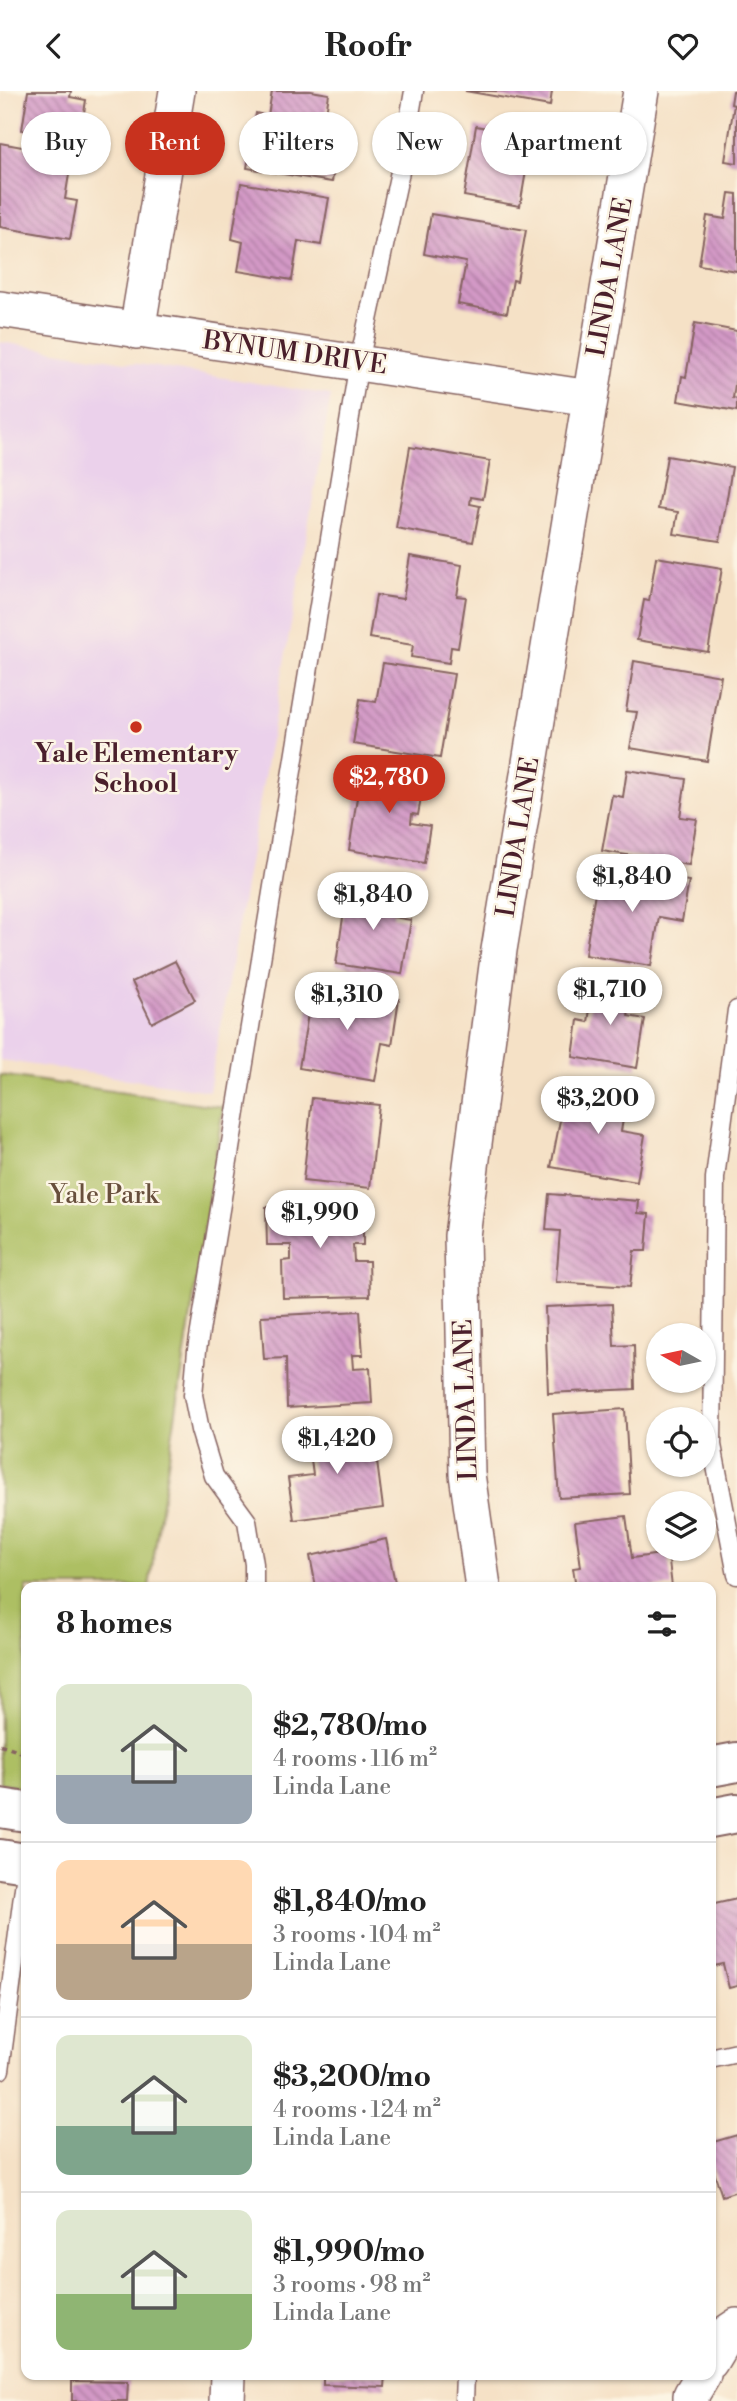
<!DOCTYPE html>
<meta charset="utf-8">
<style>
:root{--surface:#fff;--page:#f2f2f2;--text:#222;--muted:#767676;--line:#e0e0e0;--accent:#c8321e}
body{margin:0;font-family:"Libre Bodoni",serif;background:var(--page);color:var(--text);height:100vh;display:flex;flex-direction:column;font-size:26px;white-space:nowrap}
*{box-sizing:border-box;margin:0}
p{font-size:23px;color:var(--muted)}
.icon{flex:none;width:38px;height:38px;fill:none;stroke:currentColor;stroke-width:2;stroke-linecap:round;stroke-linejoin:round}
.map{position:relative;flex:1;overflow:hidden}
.panel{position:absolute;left:21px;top:1491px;width:695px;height:798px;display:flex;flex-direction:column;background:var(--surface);border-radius:14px;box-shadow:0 2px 5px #0004}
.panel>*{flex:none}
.top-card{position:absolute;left:21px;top:21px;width:696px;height:63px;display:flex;gap:14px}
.needle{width:46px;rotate:279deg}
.controls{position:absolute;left:646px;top:1232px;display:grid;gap:14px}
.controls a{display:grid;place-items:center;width:70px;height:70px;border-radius:50%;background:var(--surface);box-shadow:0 2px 5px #0004;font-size:35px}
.price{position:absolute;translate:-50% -60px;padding:0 16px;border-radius:24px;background:#fff;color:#222;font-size:23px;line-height:46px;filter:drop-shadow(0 2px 4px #0008)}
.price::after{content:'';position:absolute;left:50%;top:42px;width:21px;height:16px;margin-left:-10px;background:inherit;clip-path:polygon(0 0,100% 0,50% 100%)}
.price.current{background:var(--accent);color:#fff}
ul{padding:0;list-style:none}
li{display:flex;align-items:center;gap:21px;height:175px;padding:0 35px}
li+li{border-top:2px solid var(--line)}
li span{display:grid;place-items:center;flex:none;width:196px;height:140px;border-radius:14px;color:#555}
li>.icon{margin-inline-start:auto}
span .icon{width:84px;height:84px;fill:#fffc;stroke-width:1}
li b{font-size:30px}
h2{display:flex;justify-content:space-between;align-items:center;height:84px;padding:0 35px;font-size:30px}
.chip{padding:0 24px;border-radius:32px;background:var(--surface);box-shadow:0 2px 5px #0004;font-size:24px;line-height:63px}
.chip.current{background:var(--accent);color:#fff}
header{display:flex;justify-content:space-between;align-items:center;height:91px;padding:0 35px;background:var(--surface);font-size:32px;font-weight:800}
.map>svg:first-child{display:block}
.built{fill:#ebd1eb}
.green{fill:#adbf63;stroke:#7c6f47;stroke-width:2}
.building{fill:url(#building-back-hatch)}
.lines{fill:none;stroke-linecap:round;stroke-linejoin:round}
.service-casing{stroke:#866361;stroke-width:21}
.minor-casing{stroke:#866361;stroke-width:38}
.tertiary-casing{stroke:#866361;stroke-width:42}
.path{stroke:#866361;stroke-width:4.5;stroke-dasharray:5 5;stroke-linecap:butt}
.service{stroke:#fff;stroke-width:18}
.minor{stroke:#fff;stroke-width:35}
.tertiary{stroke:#fff;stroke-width:38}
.poi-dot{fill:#c8321e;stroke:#fcf5e5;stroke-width:2.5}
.labels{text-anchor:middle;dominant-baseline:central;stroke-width:5;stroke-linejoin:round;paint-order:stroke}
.street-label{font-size:26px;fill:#4a1f2b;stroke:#fcf5e5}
.poi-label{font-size:26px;font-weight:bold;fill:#4a1f2b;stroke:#fcf5e5}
.park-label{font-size:26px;fill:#684f3c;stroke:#fcf5e5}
</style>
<header><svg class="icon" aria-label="back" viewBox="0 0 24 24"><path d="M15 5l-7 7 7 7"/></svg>Roofr<svg class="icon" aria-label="heart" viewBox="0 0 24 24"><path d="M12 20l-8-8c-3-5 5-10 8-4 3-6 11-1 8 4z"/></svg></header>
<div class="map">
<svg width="737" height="2310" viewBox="0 0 737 2310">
<defs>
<pattern id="building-back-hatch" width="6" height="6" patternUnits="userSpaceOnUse" patternTransform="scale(1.75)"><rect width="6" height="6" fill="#d399c6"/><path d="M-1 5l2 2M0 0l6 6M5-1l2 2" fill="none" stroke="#ad7ca1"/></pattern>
</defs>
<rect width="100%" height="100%" fill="#fcf5e5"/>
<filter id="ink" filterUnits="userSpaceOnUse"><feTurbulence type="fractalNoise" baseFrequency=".0143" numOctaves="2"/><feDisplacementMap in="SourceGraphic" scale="14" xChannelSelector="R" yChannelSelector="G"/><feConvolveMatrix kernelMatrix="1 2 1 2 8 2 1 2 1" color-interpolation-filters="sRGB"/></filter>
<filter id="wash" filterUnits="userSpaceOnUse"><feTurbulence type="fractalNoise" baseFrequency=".00686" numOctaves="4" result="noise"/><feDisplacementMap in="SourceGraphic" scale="28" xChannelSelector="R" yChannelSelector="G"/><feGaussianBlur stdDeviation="1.57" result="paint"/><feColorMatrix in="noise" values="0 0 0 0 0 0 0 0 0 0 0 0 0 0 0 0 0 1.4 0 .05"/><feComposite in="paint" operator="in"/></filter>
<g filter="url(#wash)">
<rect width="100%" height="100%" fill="#f5e1c6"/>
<path class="built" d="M0,251L331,304L209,1000L0,969Z"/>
<path class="green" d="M0,984L223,1016L149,1496H26V1697L0,1693Z"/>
<g id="blocks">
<path class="building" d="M28,0H71L70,6L86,9L80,49L22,39Z
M272,0H311L329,3L323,42L339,45L332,91L247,77L256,22L268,25Z
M465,0H552L550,15Z
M733,0H737V72L725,70L734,14L731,13Z
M476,35L532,45L520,115L464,105Z
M0,52L72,65L65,108L77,110L70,148L0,136Z
M241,92L329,107L321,154L298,150L292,189L238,180L243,151L232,148Z
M729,102L737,103V180L699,174L707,125L725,128Z
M431,123L526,139L517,190L513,189L507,222L458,213L466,171L424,163Z
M695,232L737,240V280L733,307L737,308V320L678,310L682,285L686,286Z
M410,356L490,370L483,408L471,406L470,413L480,415L473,451L396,437Z
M667,365L732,376L720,450L674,443L678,421L658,418Z
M410,465L462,474L457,505L466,506L458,557L451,556L449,572L411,566L413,554L369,547L376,504L403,508Z
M656,466L722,477L708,561L637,549L644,509L649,510Z
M634,570L721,585L707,670L630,657L637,621L626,620Z
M383,572L454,583L440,667L353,653L360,608L376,611Z
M362,674L425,684L418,724L412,723L411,732L430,735L424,772L349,759Z
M627,679L686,688L680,726L697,728L689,774L602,760L612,704L623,706Z
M599,776L689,790L682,830L659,826L651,875L585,864Z
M348,794L397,802L393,826L411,829L402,883L336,873Z
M175,870L195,909L152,932L132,891Z
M595,887L633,893L628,925L645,928L637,977L573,966L578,929L588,931Z
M313,893L399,908L392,954L382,952L375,990L299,977Z
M575,991L628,1001L621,1040L645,1044L637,1091L551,1076L561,1024L568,1025Z
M312,1007L379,1014L370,1097L303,1090Z
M549,1103L639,1110L638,1122L649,1123L646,1160H634L630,1196L556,1191L560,1140L546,1139Z
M363,1113V1154H353L354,1170H369L370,1205L283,1207L282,1170L291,1169V1154H267L266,1116Z
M612,1213L614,1255L634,1254L635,1298L548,1302L545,1216Z
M360,1220L363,1264H352L353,1278L370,1277L372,1312L287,1317L286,1267L264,1268L261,1225Z
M625,1318L630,1403L559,1407L553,1323Z
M360,1332L365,1364L376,1363L383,1417L294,1429L288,1387L313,1384L307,1339Z
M626,1425L632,1467L668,1462L672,1496H576L573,1477L581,1476L575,1431Z
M386,1448L396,1496H316L310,1465Z
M737,1808V1895L729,1897L723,1873L710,1876V1814Z
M737,2044V2100L722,2105L710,2069V2052Z
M323,2284H386L385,2296L323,2294Z
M72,2290L128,2291L127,2310H72Z"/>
</g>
</g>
<g filter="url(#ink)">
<use href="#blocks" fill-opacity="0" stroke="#866361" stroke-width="2"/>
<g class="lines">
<g class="service-casing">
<path id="service" d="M737,919L715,1087L712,1354L737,1484
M254,1496V1473L247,1430L214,1385L200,1339L193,1304L197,1259L359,271L401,76L414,0
M710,1968L737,1962
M0,1979L26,1782
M464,2310L465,2284"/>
</g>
<g class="minor-casing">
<path id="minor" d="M0,218L590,307
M137,240L177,0
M483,1496L467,1383L462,1145L499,859L641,0
M710,2271L728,2241L737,2235
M227,2310L228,2284
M691,2310V2304L703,2284"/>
</g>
<g class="tertiary-casing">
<path id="tertiary" d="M710,1676L737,1671
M0,1717L26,1721
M710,1727L737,1722
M0,1768L26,1772"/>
</g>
<path class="path" d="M0,1654L26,1662"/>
<use href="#service" class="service"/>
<use href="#minor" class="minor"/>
<use href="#tertiary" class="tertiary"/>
</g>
</g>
<circle class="poi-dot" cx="136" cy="636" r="7"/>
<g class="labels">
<g class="street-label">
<text transform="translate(610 186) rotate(-80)">LINDA LANE</text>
<text transform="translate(295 262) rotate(8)">BYNUM DRIVE</text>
<text transform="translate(518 746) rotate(-81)">LINDA LANE</text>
<text transform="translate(466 1309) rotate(-92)">LINDA LANE</text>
</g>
<g class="poi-label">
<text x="136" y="663">Yale Elementary<tspan x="136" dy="30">School</tspan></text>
</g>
<g class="park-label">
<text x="104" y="1104">Yale Park</text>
</g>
</g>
</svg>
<div class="controls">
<a><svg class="needle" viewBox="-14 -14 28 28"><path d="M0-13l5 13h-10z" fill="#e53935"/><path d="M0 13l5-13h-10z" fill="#767676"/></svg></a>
<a><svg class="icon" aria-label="locate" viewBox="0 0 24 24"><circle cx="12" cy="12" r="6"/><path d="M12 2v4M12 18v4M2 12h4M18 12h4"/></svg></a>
<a><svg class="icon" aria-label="layers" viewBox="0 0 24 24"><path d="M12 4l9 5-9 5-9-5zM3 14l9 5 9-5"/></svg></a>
</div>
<b class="price current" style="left:389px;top:724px">$2,780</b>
<b class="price" style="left:632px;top:823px">$1,840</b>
<b class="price" style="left:373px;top:841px">$1,840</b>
<b class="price" style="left:610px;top:936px">$1,710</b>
<b class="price" style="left:347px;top:941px">$1,310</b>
<b class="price" style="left:598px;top:1045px">$3,200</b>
<b class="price" style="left:320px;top:1159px">$1,990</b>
<b class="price" style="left:337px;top:1385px">$1,420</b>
<div class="top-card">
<a class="chip">Buy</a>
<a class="chip current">Rent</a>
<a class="chip">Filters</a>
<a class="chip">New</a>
<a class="chip">Apartment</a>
</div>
<section class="panel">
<h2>8 homes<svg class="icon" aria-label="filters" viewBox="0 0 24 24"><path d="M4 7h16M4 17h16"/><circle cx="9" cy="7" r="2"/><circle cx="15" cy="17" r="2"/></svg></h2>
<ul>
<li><span style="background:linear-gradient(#dfe7d0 65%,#9aa5b1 0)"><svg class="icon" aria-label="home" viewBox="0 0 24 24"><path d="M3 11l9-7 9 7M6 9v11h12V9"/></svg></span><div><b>$2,780/mo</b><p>4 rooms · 116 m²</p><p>Linda Lane</p></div></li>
<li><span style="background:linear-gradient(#ffd9b3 60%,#b9a48a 0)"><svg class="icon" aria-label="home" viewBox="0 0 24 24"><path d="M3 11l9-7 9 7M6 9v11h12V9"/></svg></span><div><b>$1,840/mo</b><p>3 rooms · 104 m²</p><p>Linda Lane</p></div></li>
<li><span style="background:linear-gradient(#dfe7d0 65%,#7fa58c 0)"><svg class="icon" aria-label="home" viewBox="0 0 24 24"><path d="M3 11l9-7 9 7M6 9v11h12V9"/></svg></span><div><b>$3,200/mo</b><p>4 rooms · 124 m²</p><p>Linda Lane</p></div></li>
<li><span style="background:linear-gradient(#dfe7d0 60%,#8fb573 0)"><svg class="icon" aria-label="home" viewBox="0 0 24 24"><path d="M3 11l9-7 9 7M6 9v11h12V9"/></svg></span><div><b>$1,990/mo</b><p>3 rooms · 98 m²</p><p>Linda Lane</p></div></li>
</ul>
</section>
</div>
